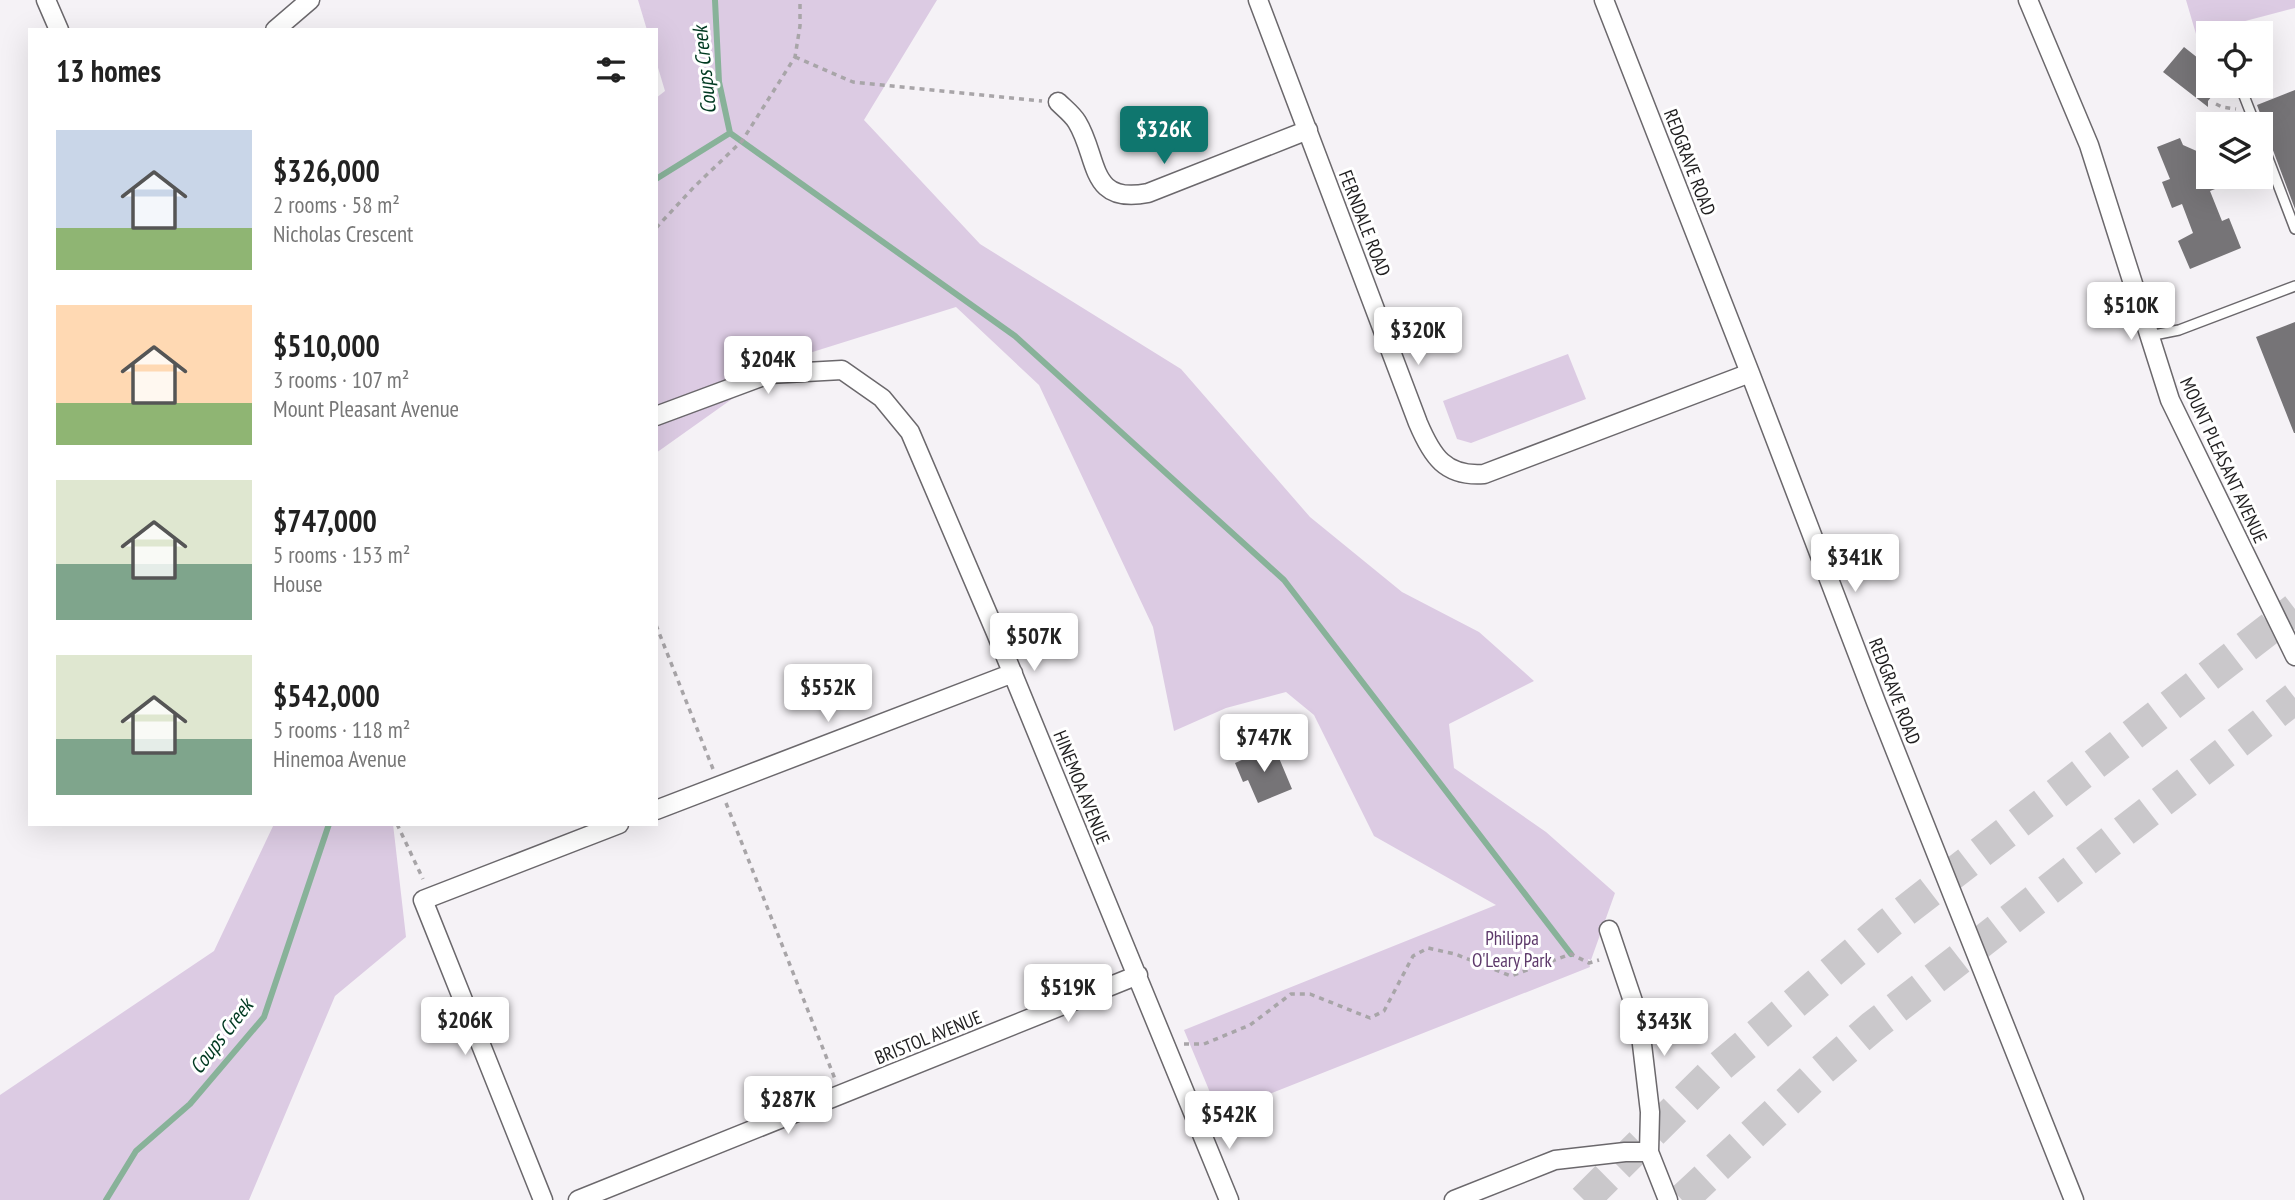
<!DOCTYPE html>
<meta charset="utf-8">
<style>
:root{--surface:#fff;--page:#f2f2f2;--text:#222;--muted:#767676;--accent:#0f766e}
body{margin:0;font-family:"PT Sans Narrow",sans-serif;background:var(--page);color:var(--text);height:100vh;display:flex;flex-direction:column;font-size:26px;white-space:nowrap}
*{box-sizing:border-box;margin:0}
p{font-size:23px;color:var(--muted)}
.icon{flex:none;width:38px;height:38px;fill:none;stroke:currentColor;stroke-width:2;stroke-linecap:round;stroke-linejoin:round}
.map{position:relative;flex:1;overflow:hidden}
.details{position:absolute;left:28px;top:28px;width:630px;height:798px;display:flex;flex-direction:column;background:var(--surface);border-radius:0px;box-shadow:0 7px 28px #0002}
.details>*{flex:none}
.buttons{position:absolute;left:2196px;top:21px;display:grid;gap:14px}
.buttons a{display:grid;place-items:center;width:77px;height:77px;border-radius:0px;background:var(--surface);box-shadow:0 7px 28px #0002;font-size:35px}
.price{position:absolute;translate:-50% -60px;padding:0 16px;border-radius:7px;background:#fff;color:#222;font-size:23px;line-height:46px;filter:drop-shadow(0 2px 4px #0008)}
.price::after{content:'';position:absolute;left:50%;top:42px;width:21px;height:16px;margin-left:-10px;background:inherit;clip-path:polygon(0 0,100% 0,50% 100%)}
.price.current{background:var(--accent);color:#fff}
ul{padding:0;list-style:none}
li{display:flex;align-items:center;gap:21px;height:175px;padding:0 28px}
li span{display:grid;place-items:center;flex:none;width:196px;height:140px;border-radius:0px;color:#555}
li>.icon{margin-inline-start:auto}
span .icon{width:84px;height:84px;fill:#fffc;stroke-width:1}
li b{font-size:30px}
h2{display:flex;justify-content:space-between;align-items:center;height:84px;padding:0 28px;font-size:30px}
.map>svg:first-child{display:block}
.green{fill:#dccbe3}
.lines{fill:none;stroke-linecap:round;stroke-linejoin:round}
.stream{stroke:#88b299;stroke-width:6}
.building{fill:#767477}
.highway-tunnel{stroke:#cac8cb;stroke-width:32;stroke-dasharray:32 16;stroke-linecap:butt}
.lane-casing{stroke:#6b686c;stroke-width:12}
.street-casing{stroke:#6b686c;stroke-width:21}
.path{stroke:#a8a5a8;stroke-width:3.5;stroke-dasharray:5 5;stroke-linecap:butt}
.lane{stroke:#fff;stroke-width:9}
.street{stroke:#fff;stroke-width:18}
.labels{text-anchor:middle;dominant-baseline:central;stroke-width:6;stroke-linejoin:round;paint-order:stroke}
.street-label{font-size:19px;fill:#201f20;stroke:#fff}
.park-label{font-size:19px;fill:#5e3a6b;stroke:#fff}
.water-label{font-size:21px;font-style:italic;fill:#003921;stroke:#fff}
</style>
<div class="map">
<svg width="2295" height="1200" viewBox="0 0 2295 1200">
<rect width="100%" height="100%" fill="#f5f2f6"/>
<path class="green" d="M638,0H937L864,120L980,244L1181,369L1310,517L1402,592L1479,632L1534,681L1449,724L1454,768L1546,832L1615,893L1591,960L1588,959L1590,967L1219,1114L1184,1030L1496,905L1374,836L1314,715L1286,692L1226,708L1174,731L1153,627L1039,385L956,307L787,360L656,453V98L665,91L656,61V30H647Z
M2186,0H2295V8L2196,34Z
M1568,354L1586,399L1471,443L1457,439L1443,401Z
M274,824H393L406,937L335,996L249,1200H0V1095L214,951Z"/>
<g class="lines">
<path class="stream" d="M730,133L1015,336L1284,580L1571,954
M656,179L730,133L719,82L715,0
M106,1200L136,1151L190,1104L264,1017L329,824"/>
</g>
<path class="building" d="M2184,47L2208,66V86H2220L2208,101V107L2163,72Z
M2295,90V209L2268,137L2261,130V116L2257,105Z
M2180,138L2183,145L2208,156V177L2243,178L2210,191L2222,221L2229,218L2241,248L2190,269L2178,241L2193,233L2182,204L2172,208L2162,182L2170,179L2157,147Z
M2295,322V433H2294L2256,337Z
M1274,746L1292,789L1258,803L1248,780L1243,782L1235,763Z"/>
<g class="lines">
<path class="highway-tunnel" d="M1584,1200L1711,1074L1888,924L2295,609
M1682,1200L1816,1075L1872,1027L2295,698"/>
<g class="lane-casing">
<path id="lane" d="M2241,88L2255,124
M2261,140L2295,229
M2149,336L2179,330L2295,286"/>
</g>
<g class="street-casing">
<path id="street" d="M46,0L59,30
M1258,0L1418,423C1432,456 1445,477 1484,474L1750,373
M1604,0L1750,373L1876,702L2074,1200
M2028,0L2089,145L2170,400L2295,656
M275,30L310,0
M1058,102C1064,108 1073,115 1077,122C1099,158 1088,205 1148,193L1308,130
M656,416L769,374L842,370L882,398L910,432L996,633L1229,1200
M656,810L1013,673
M1609,930L1639,1019L1650,1112L1649,1152L1668,1200
M543,1200L423,900L619,824
M578,1200L1138,975
M1454,1200L1555,1160L1625,1152H1649"/>
</g>
<path class="path" d="M795,57L853,82L1042,101
M2216,104L2222,107L2236,109
M656,228L694,187L742,141L795,57L800,26V0
M656,625L713,769
M726,803L835,1079
M397,824L423,879
M1184,1044H1204L1250,1025L1291,994H1310L1370,1018L1384,1011L1413,956L1428,948L1455,954L1511,976L1571,954L1589,963L1599,960"/>
<use href="#lane" class="lane"/>
<use href="#street" class="street"/>
</g>
<g class="labels">
<g class="street-label">
<text transform="translate(1690 162) rotate(69)">REDGRAVE ROAD</text>
<text transform="translate(1365 223) rotate(69)">FERNDALE ROAD</text>
<text transform="translate(2224 460) rotate(65)">MOUNT PLEASANT AVENUE</text>
<text transform="translate(1895 691) rotate(69)">REDGRAVE ROAD</text>
<text transform="translate(1082 787) rotate(68)">HINEMOA AVENUE</text>
<text transform="translate(928 1037) rotate(-22)">BRISTOL AVENUE</text>
</g>
<g class="park-label">
<text x="1512" y="938">Philippa<tspan x="1512" dy="22">O'Leary Park</tspan></text>
</g>
<g class="water-label">
<text transform="translate(704 70) rotate(-96)">Coups Creek</text>
<text transform="translate(221 1036) rotate(-52)">Coups Creek</text>
</g>
</g>
</svg>
<div class="buttons">
<a><svg class="icon" aria-label="locate" viewBox="0 0 24 24"><circle cx="12" cy="12" r="6"/><path d="M12 2v4M12 18v4M2 12h4M18 12h4"/></svg></a>
<a><svg class="icon" aria-label="layers" viewBox="0 0 24 24"><path d="M12 4l9 5-9 5-9-5zM3 14l9 5 9-5"/></svg></a>
</div>
<b class="price current" style="left:1164px;top:166px">$326K</b>
<b class="price" style="left:2131px;top:342px">$510K</b>
<b class="price" style="left:1418px;top:367px">$320K</b>
<b class="price" style="left:768px;top:396px">$204K</b>
<b class="price" style="left:1855px;top:594px">$341K</b>
<b class="price" style="left:1034px;top:673px">$507K</b>
<b class="price" style="left:828px;top:724px">$552K</b>
<b class="price" style="left:1264px;top:774px">$747K</b>
<b class="price" style="left:1068px;top:1024px">$519K</b>
<b class="price" style="left:465px;top:1057px">$206K</b>
<b class="price" style="left:1664px;top:1058px">$343K</b>
<b class="price" style="left:788px;top:1136px">$287K</b>
<b class="price" style="left:1229px;top:1151px">$542K</b>
<section class="details">
<h2>13 homes<svg class="icon" aria-label="filters" viewBox="0 0 24 24"><path d="M4 7h16M4 17h16"/><circle cx="9" cy="7" r="2"/><circle cx="15" cy="17" r="2"/></svg></h2>
<ul>
<li><span style="background:linear-gradient(#c9d6e8 70%,#8fb573 0)"><svg class="icon" aria-label="home" viewBox="0 0 24 24"><path d="M3 11l9-7 9 7M6 9v11h12V9"/></svg></span><div><b>$326,000</b><p>2 rooms · 58 m²</p><p>Nicholas Crescent</p></div></li>
<li><span style="background:linear-gradient(#ffd9b3 70%,#8fb573 0)"><svg class="icon" aria-label="home" viewBox="0 0 24 24"><path d="M3 11l9-7 9 7M6 9v11h12V9"/></svg></span><div><b>$510,000</b><p>3 rooms · 107 m²</p><p>Mount Pleasant Avenue</p></div></li>
<li><span style="background:linear-gradient(#dfe7d0 60%,#7fa58c 0)"><svg class="icon" aria-label="home" viewBox="0 0 24 24"><path d="M3 11l9-7 9 7M6 9v11h12V9"/></svg></span><div><b>$747,000</b><p>5 rooms · 153 m²</p><p>House</p></div></li>
<li><span style="background:linear-gradient(#dfe7d0 60%,#7fa58c 0)"><svg class="icon" aria-label="home" viewBox="0 0 24 24"><path d="M3 11l9-7 9 7M6 9v11h12V9"/></svg></span><div><b>$542,000</b><p>5 rooms · 118 m²</p><p>Hinemoa Avenue</p></div></li>
</ul>
</section>
</div>
